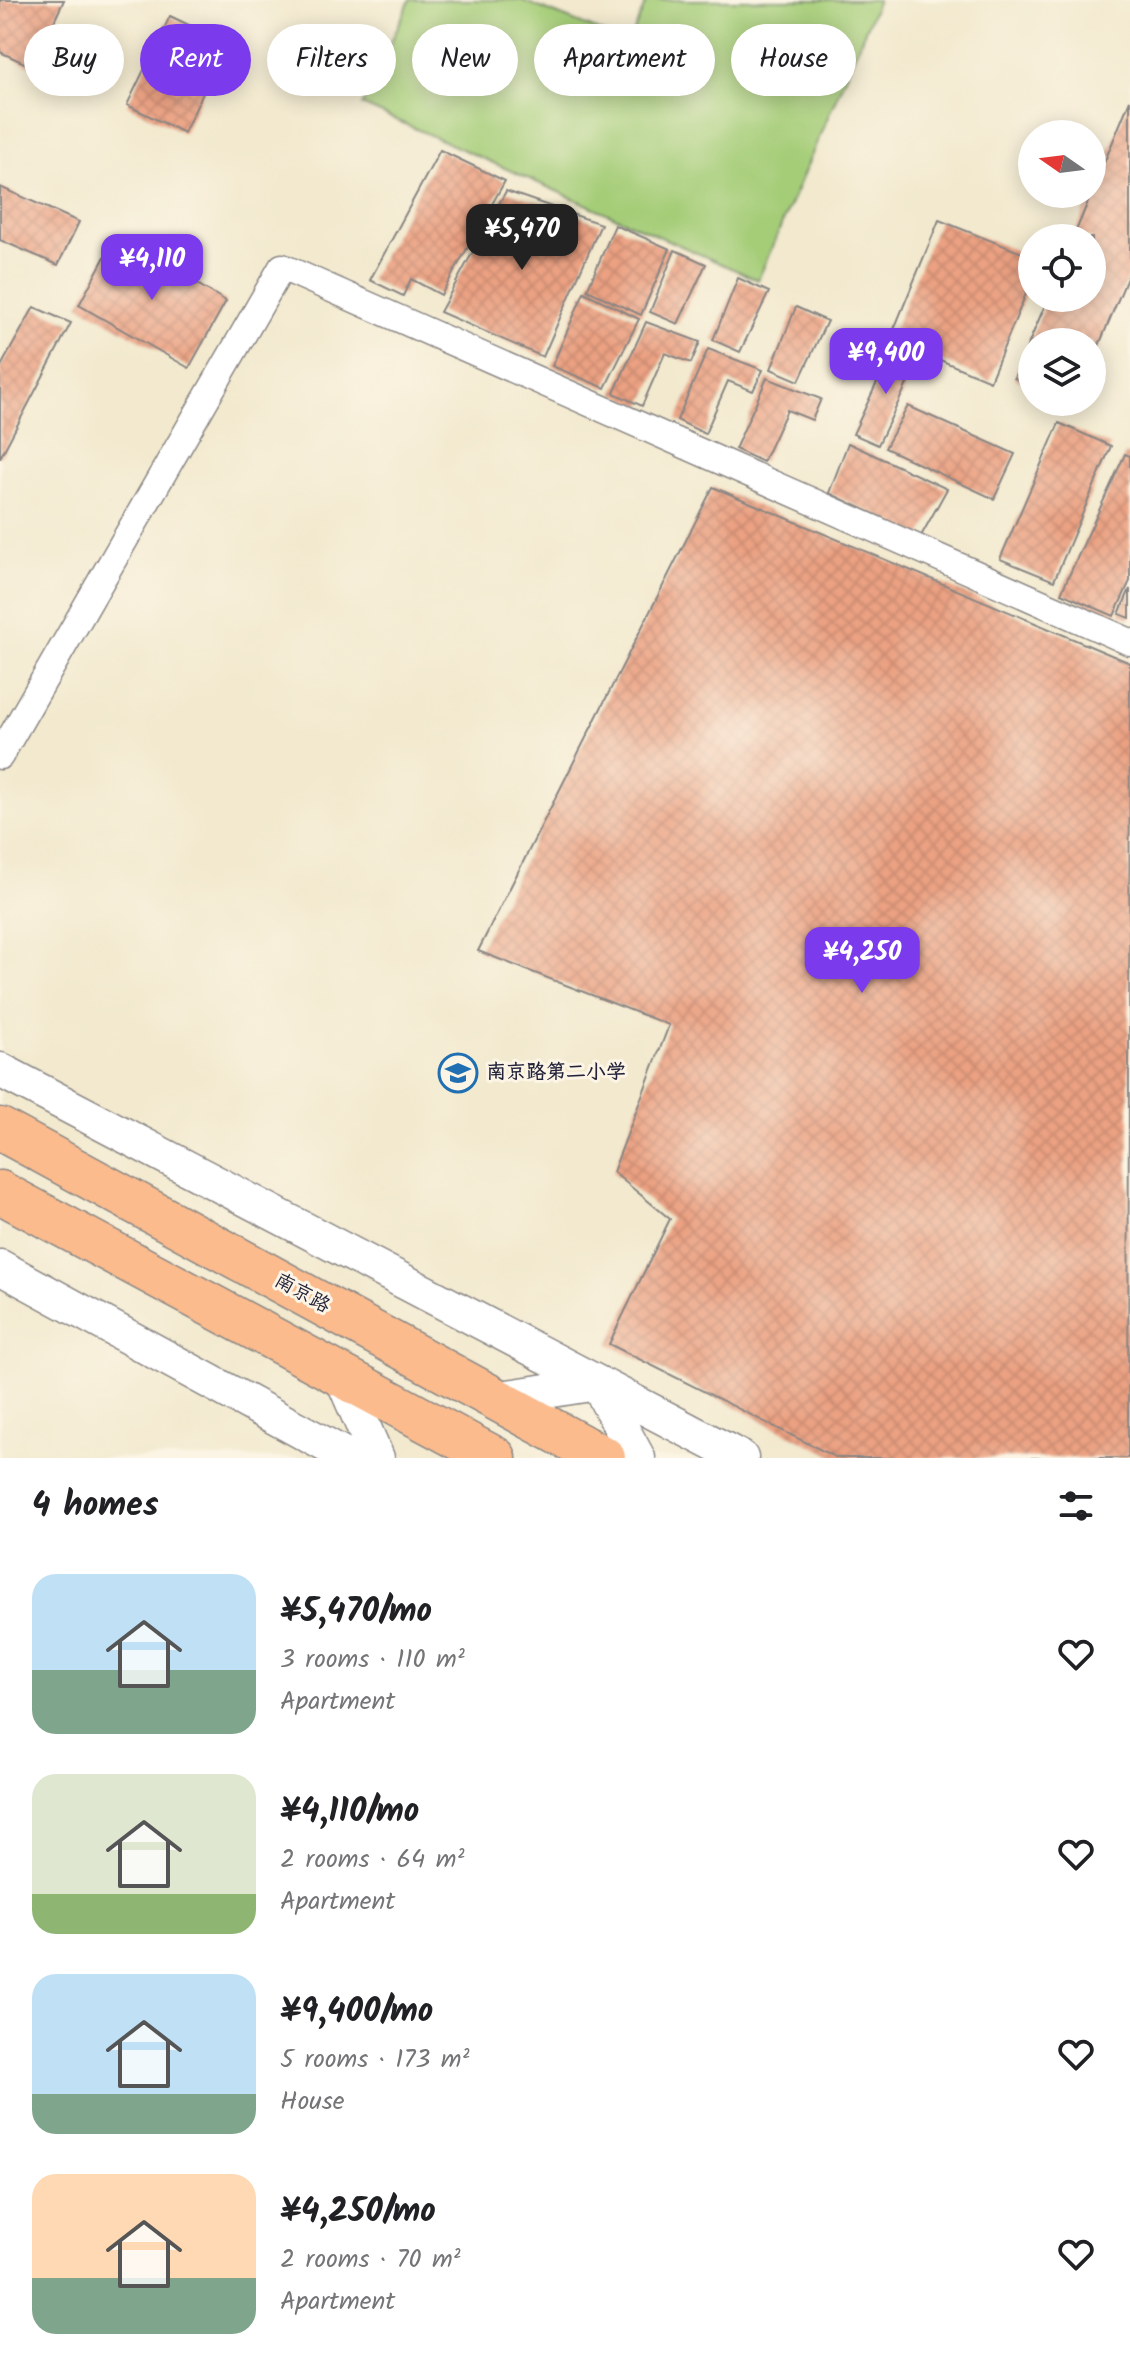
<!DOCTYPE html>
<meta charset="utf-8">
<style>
:root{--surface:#fff;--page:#f6f6f6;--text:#202124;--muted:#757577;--accent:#7c3aed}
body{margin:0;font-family:Kalam,"LXGW WenKai TC",sans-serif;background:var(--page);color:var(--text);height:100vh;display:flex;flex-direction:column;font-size:30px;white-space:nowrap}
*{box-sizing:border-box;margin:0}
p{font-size:26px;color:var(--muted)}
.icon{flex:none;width:44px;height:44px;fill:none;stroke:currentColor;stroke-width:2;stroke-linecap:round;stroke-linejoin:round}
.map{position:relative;height:1458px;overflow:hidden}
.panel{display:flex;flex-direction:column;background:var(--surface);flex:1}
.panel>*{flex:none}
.guide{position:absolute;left:24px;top:24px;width:1082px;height:72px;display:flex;gap:16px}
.needle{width:52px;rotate:284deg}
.buttons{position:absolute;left:1018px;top:120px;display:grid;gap:16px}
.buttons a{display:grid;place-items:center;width:88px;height:88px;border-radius:50%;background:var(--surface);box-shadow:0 4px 20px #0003;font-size:40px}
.price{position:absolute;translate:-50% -68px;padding:0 18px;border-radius:16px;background:var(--accent);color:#fff;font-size:26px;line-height:52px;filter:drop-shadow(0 2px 4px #0008)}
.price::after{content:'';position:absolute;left:50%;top:48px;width:24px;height:18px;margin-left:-12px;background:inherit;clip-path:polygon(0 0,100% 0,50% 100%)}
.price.active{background:#222;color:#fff}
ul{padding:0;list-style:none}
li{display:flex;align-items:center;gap:24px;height:200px;padding:0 32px}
li span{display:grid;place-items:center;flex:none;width:224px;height:160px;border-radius:24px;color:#555}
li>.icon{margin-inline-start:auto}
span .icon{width:96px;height:96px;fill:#fffc;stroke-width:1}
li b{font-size:34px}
h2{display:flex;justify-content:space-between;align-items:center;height:96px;padding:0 32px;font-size:34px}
.chip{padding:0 28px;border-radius:36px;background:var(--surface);box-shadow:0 4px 20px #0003;font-size:28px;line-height:72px}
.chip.active{background:var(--accent);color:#fff}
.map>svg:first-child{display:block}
.green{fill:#a5cd78;stroke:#64785a;stroke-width:2}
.building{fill:url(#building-cross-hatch)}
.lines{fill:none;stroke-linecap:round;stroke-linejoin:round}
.minor-casing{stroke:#8a8684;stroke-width:29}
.tertiary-casing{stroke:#8a8684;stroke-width:37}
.primary-casing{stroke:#8a8684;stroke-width:45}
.minor{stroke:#fff;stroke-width:26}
.tertiary{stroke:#fff;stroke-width:34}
.primary{stroke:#fbbb8d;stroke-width:42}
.labels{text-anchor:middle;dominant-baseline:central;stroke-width:6;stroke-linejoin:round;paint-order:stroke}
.poi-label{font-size:20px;font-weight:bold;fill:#22223b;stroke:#fcf5e5;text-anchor:start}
.street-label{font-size:20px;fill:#22223b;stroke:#fcf5e5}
</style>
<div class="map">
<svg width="1130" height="1458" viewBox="0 0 1130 1458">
<defs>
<pattern id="building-cross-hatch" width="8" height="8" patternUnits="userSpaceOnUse" patternTransform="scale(2)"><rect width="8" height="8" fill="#eba182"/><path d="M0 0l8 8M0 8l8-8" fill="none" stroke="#c98a71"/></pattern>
</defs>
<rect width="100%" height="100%" fill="#fcf5e5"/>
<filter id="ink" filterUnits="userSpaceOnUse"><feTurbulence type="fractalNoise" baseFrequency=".0125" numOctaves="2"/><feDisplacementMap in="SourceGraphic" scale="16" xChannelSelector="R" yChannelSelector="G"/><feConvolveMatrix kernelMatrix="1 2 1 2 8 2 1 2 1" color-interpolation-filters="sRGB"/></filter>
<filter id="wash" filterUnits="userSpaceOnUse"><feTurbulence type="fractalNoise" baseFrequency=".006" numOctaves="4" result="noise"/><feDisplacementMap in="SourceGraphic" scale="32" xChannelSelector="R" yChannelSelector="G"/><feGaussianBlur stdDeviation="1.8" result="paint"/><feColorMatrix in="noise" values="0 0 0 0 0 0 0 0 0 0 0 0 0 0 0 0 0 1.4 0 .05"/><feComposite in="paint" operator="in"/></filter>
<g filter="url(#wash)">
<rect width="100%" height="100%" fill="#f2e9ce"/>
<path class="green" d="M410,0H521L629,43L647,0H878L758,280L362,105Z"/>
<g id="blocks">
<path class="building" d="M0,0H64L33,67L0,52Z
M170,16L227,43L184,133L127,105Z
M1130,100V271L1092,362V342H1032V386L1014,378L1048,298H1092V238H1073Z
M440,150L505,181L441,295L411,279L403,296L370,280Z
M0,187L79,222L58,265L0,240Z
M506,191L601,224L543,357L440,312Z
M939,220L1032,257V279L990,381L890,339Z
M615,225L670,249L641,315L587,290Z
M116,236L226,301L189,368L79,305Z
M675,250L706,264L678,324L650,312Z
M738,278L769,292L740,352L713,340Z
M584,292L639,319L605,388L552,366Z
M34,307L71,323L0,458V368Z
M796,307L827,321L799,381L771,369Z
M646,322L700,342L691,363L665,353L642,406L614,393Z
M894,346L919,359L878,445L853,434Z
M708,349L763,370L753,391L728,381L705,434L677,420Z
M767,378L821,399L812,420L787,410L763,462L735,449Z
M908,406L1015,454L994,499L885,448Z
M1059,423L1111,446L1054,581L1000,559Z
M848,443L947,489L921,536L829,493Z
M1125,454L1130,456V581L1114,616L1061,593Z
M713,487L1130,663L1128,1458H837L609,1344L670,1219L613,1172L669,1025L478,951Z
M1130,589V618L1119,614Z"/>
</g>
</g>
<g filter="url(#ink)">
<use href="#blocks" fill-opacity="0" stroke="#8a8684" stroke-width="2"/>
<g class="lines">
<g class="minor-casing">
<path id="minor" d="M0,756L282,267L1130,642"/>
</g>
<g class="tertiary-casing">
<path id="tertiary" d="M0,1070L741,1458
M0,1267L350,1458
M341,1375L377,1458
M495,1399L597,1383L638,1458"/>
</g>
<g class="primary-casing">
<path id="primary" d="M0,1129L604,1458
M0,1192L495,1458"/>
</g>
<use href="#minor" class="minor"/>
<use href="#tertiary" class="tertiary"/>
<use href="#primary" class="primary"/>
</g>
</g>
<defs>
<g id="school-ring" transform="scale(2)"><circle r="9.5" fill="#fcf5e5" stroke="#1f6fb2" stroke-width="1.5"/><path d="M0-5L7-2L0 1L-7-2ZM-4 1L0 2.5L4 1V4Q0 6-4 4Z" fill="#1f6fb2"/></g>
</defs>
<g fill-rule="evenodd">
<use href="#school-ring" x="458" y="1073"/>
</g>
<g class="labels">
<g class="poi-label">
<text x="486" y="1073">南京路第二小学</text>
</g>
<g class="street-label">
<text transform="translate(302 1294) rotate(29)">南京路</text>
</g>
</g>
</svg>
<div class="buttons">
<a><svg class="needle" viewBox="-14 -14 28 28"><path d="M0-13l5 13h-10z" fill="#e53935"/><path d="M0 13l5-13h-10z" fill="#757577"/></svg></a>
<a><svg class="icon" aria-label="locate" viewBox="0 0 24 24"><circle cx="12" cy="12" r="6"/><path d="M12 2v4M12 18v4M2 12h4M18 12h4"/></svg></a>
<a><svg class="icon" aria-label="layers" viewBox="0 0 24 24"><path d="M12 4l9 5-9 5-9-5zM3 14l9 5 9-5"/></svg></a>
</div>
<b class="price active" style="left:522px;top:272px">¥5,470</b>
<b class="price" style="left:152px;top:302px">¥4,110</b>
<b class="price" style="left:886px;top:396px">¥9,400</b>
<b class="price" style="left:862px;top:995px">¥4,250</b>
<div class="guide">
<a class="chip">Buy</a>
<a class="chip active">Rent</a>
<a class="chip">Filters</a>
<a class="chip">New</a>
<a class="chip">Apartment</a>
<a class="chip">House</a>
</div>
</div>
<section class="panel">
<h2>4 homes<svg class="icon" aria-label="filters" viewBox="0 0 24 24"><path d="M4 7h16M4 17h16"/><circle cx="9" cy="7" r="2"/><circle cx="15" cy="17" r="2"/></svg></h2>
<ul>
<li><span style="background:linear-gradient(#bfe0f5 60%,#7fa58c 0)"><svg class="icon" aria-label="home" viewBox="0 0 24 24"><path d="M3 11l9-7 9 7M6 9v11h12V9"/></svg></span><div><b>¥5,470/mo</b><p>3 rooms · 110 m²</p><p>Apartment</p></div><svg class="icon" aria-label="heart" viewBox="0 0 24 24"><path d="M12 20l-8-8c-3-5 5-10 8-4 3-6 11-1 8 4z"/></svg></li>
<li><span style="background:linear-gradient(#dfe7d0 75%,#8fb573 0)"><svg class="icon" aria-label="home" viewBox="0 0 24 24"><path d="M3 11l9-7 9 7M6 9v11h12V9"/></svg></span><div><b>¥4,110/mo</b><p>2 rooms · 64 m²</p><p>Apartment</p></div><svg class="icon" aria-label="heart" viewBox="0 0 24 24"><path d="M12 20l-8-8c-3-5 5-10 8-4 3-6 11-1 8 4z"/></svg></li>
<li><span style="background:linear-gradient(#bfe0f5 75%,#7fa58c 0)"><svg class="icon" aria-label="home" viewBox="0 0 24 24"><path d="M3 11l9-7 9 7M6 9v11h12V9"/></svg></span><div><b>¥9,400/mo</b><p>5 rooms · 173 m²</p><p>House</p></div><svg class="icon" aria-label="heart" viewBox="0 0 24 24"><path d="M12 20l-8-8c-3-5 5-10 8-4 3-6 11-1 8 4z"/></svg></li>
<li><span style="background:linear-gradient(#ffd9b3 65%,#7fa58c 0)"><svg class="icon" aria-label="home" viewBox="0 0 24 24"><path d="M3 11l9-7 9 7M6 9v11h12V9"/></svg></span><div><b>¥4,250/mo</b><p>2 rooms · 70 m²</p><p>Apartment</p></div><svg class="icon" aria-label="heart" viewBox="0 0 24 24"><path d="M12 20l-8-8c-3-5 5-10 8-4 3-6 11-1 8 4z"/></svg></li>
</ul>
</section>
